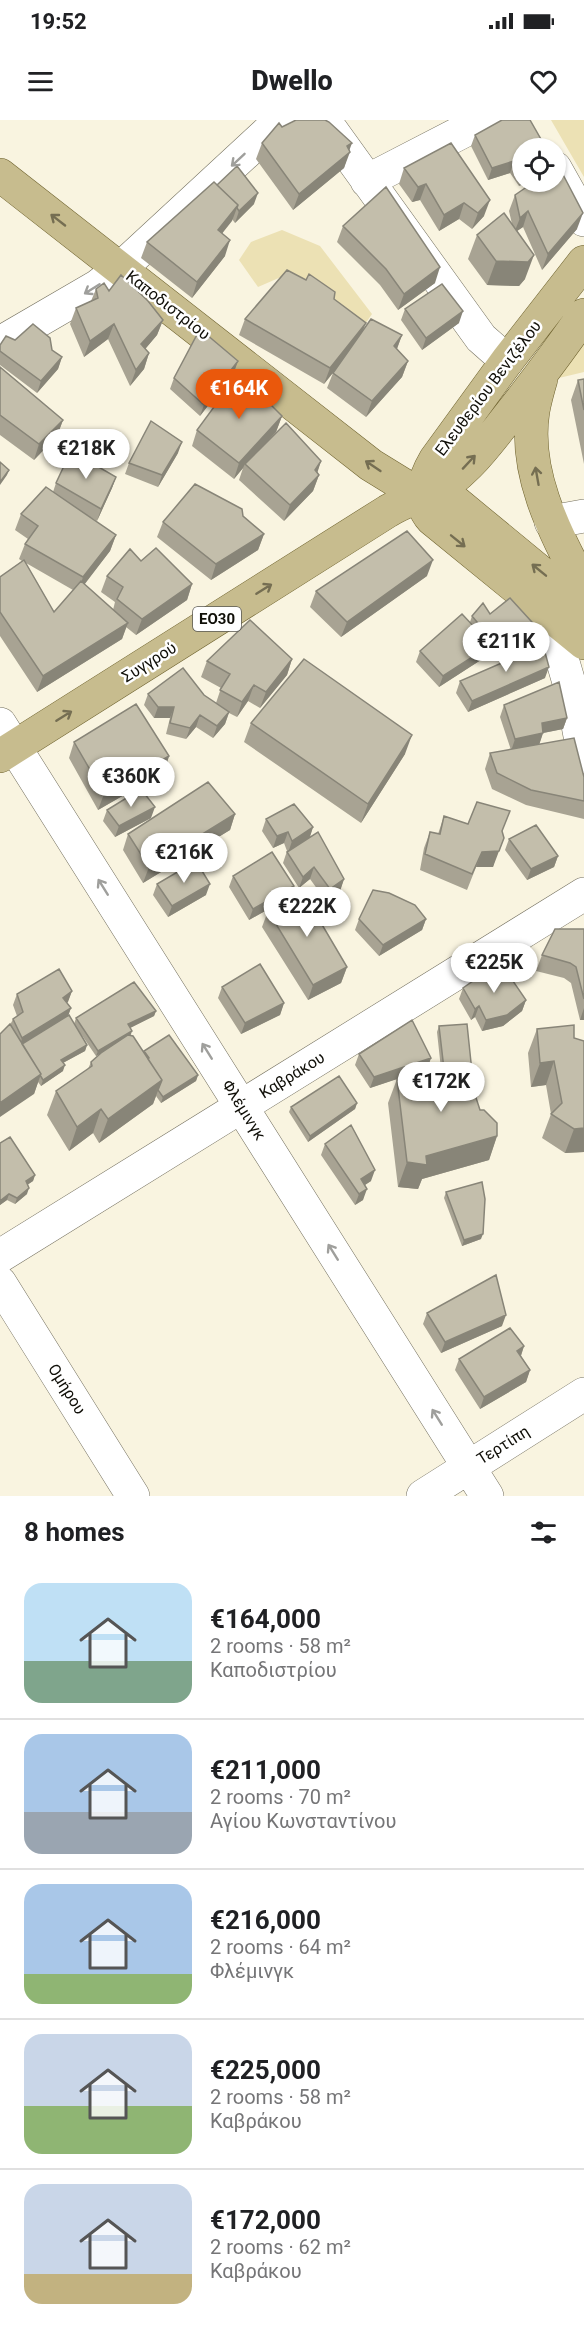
<!DOCTYPE html>
<meta charset="utf-8">
<style>
:root{--surface:#fff;--page:#f6f6f6;--text:#202124;--muted:#757577;--line:#e0e0e0;--accent:#ea580c}
body{margin:0;font-family:Roboto,sans-serif;background:var(--page);color:var(--text);height:100vh;display:flex;flex-direction:column;font-size:22px;white-space:nowrap}
*{box-sizing:border-box;margin:0}
p{font-size:20px;color:var(--muted)}
.icon{flex:none;width:33px;height:33px;fill:none;stroke:currentColor;stroke-width:2;stroke-linecap:round;stroke-linejoin:round}
.map{position:relative;height:1376px;overflow:hidden}
.sheet{display:flex;flex-direction:column;background:var(--surface);flex:1}
.sheet>*{flex:none}
.buttons{position:absolute;left:512px;top:18px;display:grid;gap:12px}
.buttons a{display:grid;place-items:center;width:54px;height:54px;border-radius:50%;background:var(--surface);box-shadow:0 2px 4px #0004;font-size:30px}
.price{position:absolute;translate:-50% -51px;padding:0 14px;border-radius:21px;background:#fff;color:#222;font-size:20px;line-height:39px;filter:drop-shadow(0 2px 3px #0008)}
.price::after{content:'';position:absolute;left:50%;top:36px;width:18px;height:14px;margin-left:-9px;background:inherit;clip-path:polygon(0 0,100% 0,50% 100%)}
.price.current{background:var(--accent);color:#fff}
ul{padding:0;list-style:none}
li{display:flex;align-items:center;gap:18px;height:150px;padding:0 24px}
li+li{border-top:2px solid var(--line)}
li span{display:grid;place-items:center;flex:none;width:168px;height:120px;border-radius:18px;color:#555}
li>.icon{margin-inline-start:auto}
span .icon{width:72px;height:72px;fill:#fffc;stroke-width:1}
li b{font-size:26px}
h2{display:flex;justify-content:space-between;align-items:center;height:72px;padding:0 24px;font-size:26px}
.status{display:flex;justify-content:space-between;align-items:center;height:42px;padding:0 30px;background:var(--surface);direction:ltr}
.status svg{height:16px;fill:currentColor}
header{display:flex;justify-content:space-between;align-items:center;height:78px;padding:0 24px;background:var(--surface);font-size:27px;font-weight:800}
.map>svg:first-child{display:block}
.green{fill:#ece1b4}
.lines{fill:none;stroke-linecap:round;stroke-linejoin:round}
.minor-casing{stroke:#757160;stroke-width:34}
.major-casing{stroke:#6e622e;stroke-width:34}
.minor{stroke:#fff;stroke-width:33}
.major{stroke:#c7bc8e;stroke-width:33}
.wall{fill:#a8a393;fill-rule:evenodd}
.shaded-wall{fill:#888578}
.building{fill:#c3beab;stroke:#888578;stroke-width:1.5}
.oneway{stroke:#9f9f9c}
.oneway2{stroke:#756e52}
.labels{text-anchor:middle;dominant-baseline:central;stroke-width:5;stroke-linejoin:round;paint-order:stroke}
.shield{fill:#fff;stroke:#585752;stroke-width:1.5}
.shield-label{font-size:15px;font-weight:bold;fill:#100f08}
.street-label{font-size:16px;fill:#100f08;stroke:#fff}
</style>
<div class="status"><b>19:52</b><svg viewBox="0 0 49 12"><path d="M0 12V9h3v3zM5 12V6h3v6zM10 12V3h3v9zM15 12V0h3v12zM26 1h20v11H26zM47 4h2v5h-2z"/></svg></div>
<header><svg class="icon" aria-label="menu" viewBox="0 0 24 24"><path d="M4 6h16M4 12h16M4 18h16"/></svg>Dwello<svg class="icon" aria-label="heart" viewBox="0 0 24 24"><path d="M12 20l-8-8c-3-5 5-10 8-4 3-6 11-1 8 4z"/></svg></header>
<div class="map">
<svg width="584" height="1376" viewBox="0 0 584 1376">
<rect width="100%" height="100%" fill="#f9f4e0"/>
<path class="green" d="M551,0H584V57Z
M282,110L320,126L372,194L361,210L301,164L281,157L258,167L239,140L251,122Z
M584,215V252L559,258L558,250Z"/>
<g class="lines">
<g class="minor-casing">
<path id="minor" d="M324,0L481,218L507,241
M555,48L584,100
M367,61L485,0
M0,223L98,166L121,148L281,0
M551,402L584,396
M549,494L572,573L584,637
M0,604L487,1376
M0,1136L584,774
M0,1163L133,1376
M423,1376L584,1274"/>
</g>
<g class="major-casing">
<path id="major" d="M0,55L371,345L423,377
M584,142L507,241L435,340C425,357 416,382 432,399L584,523
M541,259C538,269 535,280 533,291C523,354 556,414 584,468
M423,377C461,361 487,324 512,292C537,260 561,228 584,195
M0,636L388,391C407,380 434,368 454,381L584,488"/>
</g>
<use href="#minor" class="minor"/>
<use href="#major" class="major"/>
</g>
<path class="wall" d="M475,15L522,28V62L519,66L510,53L488,60L471,26Z
M262,23L349,31L344,48L293,90L256,39Z
M451,23L484,96L472,109L459,99L439,111L420,80L412,82L399,64L404,48Z
M217,65L254,84L235,103L232,99L222,113L225,136L192,178L141,138L147,122Z
M515,75L577,109L542,150L523,107L517,111L525,159L519,166L487,165L468,139L477,115L512,104L509,91Z
M343,106L435,163L398,190L380,165L337,122Z
M96,169L109,171L163,200L157,215L145,229L149,233L144,249L130,266L108,219L84,237L70,204L76,188L91,181Z
M334,179L363,211L402,215L397,229L408,241L402,257L366,297L327,268L333,253L324,264L239,215L245,199Z
M405,189L459,203L422,230L401,200Z
M15,220L52,230L62,237L58,249L37,273L0,245V225Z
M238,241L234,252L200,296L170,269L174,258Z
M0,247L63,300L57,316L34,340L0,315Z
M584,259V344L571,280L578,260Z
M282,296L276,312L266,322L321,341L317,352L319,355L313,371L284,401L239,360L243,348L234,359L192,326L197,310Z
M178,333L158,367L125,354L129,343Z
M116,357L112,368L97,401L80,391L116,415L110,431L84,464L113,490L115,482L101,472L107,456L141,441L192,464L187,480L136,515L126,507L122,519L37,572L0,516V457L22,441L19,439L25,424L28,419L15,410L21,394L53,372L56,363ZM26,443L73,470L54,492Z
M243,396L264,414L258,430L211,460L157,417L163,402Z
M427,456L341,517L310,487L316,471Z
M490,494L537,523L494,538L489,532L487,536L439,567L416,542L420,531L470,502L472,496Z
M292,539L287,555L260,588L248,581L237,597L229,593L225,604L213,618L196,607L186,619L166,614L170,598H154L144,585L148,574L216,583L221,568L201,557L207,541Z
M545,558L468,592L456,573L460,561Z
M504,585L567,598L563,609L543,613L539,625L584,657V699L526,685L492,669L485,649L490,633L511,630L500,597Z
M251,603L405,634L361,703L244,622Z
M74,622L169,636L164,652L98,690L69,638Z
M107,690L151,698L115,717L103,701Z
M235,694L230,710L143,763L123,730L128,714Z
M444,696L468,704L502,712L493,747H476L467,770L420,750L424,728L430,712L438,714Z
M266,699L313,707L310,717L344,759L340,771L326,781L310,759L299,768L283,743L287,731L284,723L273,728L262,711Z
M509,719L558,736L554,747L527,760L505,730Z
M233,756L290,777L347,847L341,863L308,880L262,807L268,791L288,778L249,800L229,767Z
M157,764L206,775L168,797L153,775Z
M359,799H426L422,810L379,836L355,810Z
M584,809V900H580L571,863L564,858L536,851L542,835Z
M222,867L284,883L280,895L241,914L218,878Z
M463,868L526,880L522,891L503,906L482,911L475,897L471,900L459,879Z
M72,871L67,883L71,888L68,895L74,904L76,898L156,891L154,896L130,908V916L144,932V931L198,955L196,961L161,983L156,976L153,984L99,1023L93,1013L69,1031L47,995L56,971L88,949L91,942L102,933L96,936L81,914L87,925L85,931L63,943V951L41,966L38,962L34,974L10,905L13,899L17,896L13,885L17,874Z
M439,906L470,958H469L480,990L497,1016L489,1040L422,1059L418,1069L398,1067L388,983L397,959L441,949L437,912Z
M537,909L584,921V1032L565,1033L542,1018L551,994L546,965L531,967L528,933Z
M359,934L431,938L427,949L370,968L355,945Z
M357,983L355,989L308,1022L289,992L291,987Z
M0,1023L35,1055L33,1061L27,1065V1074L15,1084L7,1080L0,1085Z
M325,1024L371,1061L365,1065L363,1080L355,1085L321,1035Z
M446,1072L481,1119L462,1126L444,1078Z
M427,1193L502,1206L441,1233L423,1204Z
M524,1226L521,1236L530,1250L526,1262L480,1289L455,1250L459,1239Z"/>
<path class="shaded-wall" d="M352,23L348,34L350,32L344,48L293,90L299,74L347,26Z
M514,41L510,53L488,60L492,48Z
M522,57V62H528L519,66Z
M426,64L420,80L412,82L418,67Z
M258,73L254,84L235,103L239,91Z
M490,80L484,96L472,109L478,93Z
M464,83L459,99L439,111L444,95Z
M238,85L232,101L213,125L218,110Z
M528,91L523,107L514,113L520,98Z
M583,93L577,109L542,150L548,134Z
M230,120L225,136L192,178L197,162Z
M534,135L525,159L519,166L487,165L496,141Z
M440,147L435,163L398,190L404,174Z
M463,191L459,203L422,230L426,218Z
M163,200L157,215L136,240L141,224Z
M366,203L360,218L324,264L330,248Z
M114,204L108,219L84,237L90,221Z
M402,215L396,231L394,226Z
M149,233L144,249L130,266L136,250Z
M62,237L58,249L37,273L41,261Z
M238,241L234,252L200,296L204,285Z
M408,241L402,257L366,297L372,281Z
M282,296L276,312L246,345L245,344L243,348L234,359L239,343Z
M63,300L57,316L34,340L39,324Z
M182,322L178,333L158,367L162,355Z
M321,341L316,357L319,355L313,371L284,401L290,385Z
M9,350L7,355L0,365V362Z
M116,357L112,368L97,401L101,389Z
M264,414L258,430L211,460L216,444Z
M116,415L110,431L78,473L83,457Z
M433,440L427,456L341,517L347,502Z
M192,464L187,480L136,515L142,499Z
M128,503L122,519L37,572L43,556Z
M541,512L537,523L494,538L498,527Z
M491,525L487,536L439,567L443,556Z
M292,539L287,555L260,588L266,572Z
M549,547L545,558L468,592L472,581Z
M254,565L248,581L237,597L242,582Z
M158,587H174L170,598H154Z
M229,592L225,604L213,618L217,606Z
M200,595L196,607L186,619L190,608Z
M567,598L563,609L538,614L542,603Z
M543,613L539,625L511,631L515,619Z
M412,615L405,634L361,703L368,684Z
M169,636L164,652L98,690L104,674Z
M155,687L151,698L115,717L119,706Z
M235,694L230,710L143,763L149,747Z
M313,707L309,719L288,733L292,721Z
M288,712L284,723L273,728L277,716Z
M504,718L493,747H476L467,770L482,732Z
M558,736L554,747L527,760L531,749Z
M314,747L310,759L299,768L303,757Z
M344,759L340,771L326,781L330,769Z
M210,764L206,775L168,797L172,786Z
M294,766L290,777L249,800L253,789Z
M426,799L422,810L379,836L383,825Z
M347,847L341,863L308,880L313,865Z
M72,871L68,882L59,889L63,878Z
M526,880L522,891L503,906L482,911L486,900Z
M284,883L280,895L241,914L245,903Z
M479,886L475,897L471,900L475,889Z
M71,888L67,899L20,926L22,918Z
M584,888V900H580Z
M156,891L154,896L126,910L128,904Z
M132,911L130,917L96,936L98,931Z
M87,925L85,931L59,945L61,940Z
M431,938L427,949L370,968L374,957Z
M554,941L546,965L531,967L540,943Z
M65,945L63,951L41,966L43,960Z
M472,952L470,958L443,959L445,953Z
M41,954L34,974L0,997V983Z
M198,955L196,961L161,983L163,977Z
M162,960L153,984L99,1023L108,999Z
M357,983L355,989L308,1022L310,1016Z
M101,989L93,1013L69,1031L77,1007Z
M584,1008V1032L565,1033L574,1009Z
M497,1016L489,1040L422,1059L418,1069L398,1067L407,1042L426,1036Z
M375,1050L371,1061L357,1070L361,1059Z
M35,1055L33,1061L24,1067L26,1061Z
M29,1068L27,1074L15,1084L17,1078Z
M367,1069L363,1080L355,1085L359,1074Z
M9,1074L7,1080L0,1085V1081Z
M483,1114L481,1119L462,1126L464,1120Z
M506,1195L502,1206L441,1233L445,1222Z
M524,1226L520,1238L517,1231Z
M530,1250L526,1262L480,1289L484,1277Z"/>
<path class="building" d="M296,0H325L329,2L352,23L347,26L350,32L299,74L262,23L279,3L282,7Z
M502,0H530L546,28H522V54L514,41L492,48L475,15Z
M451,23L490,80L478,93L464,83L444,95L426,64L418,67L404,48Z
M558,45L583,93L548,134L528,91L520,98L515,75L534,62H555V47Z
M237,46L258,73L239,91L237,88L238,85L217,65Z
M214,62L238,85L218,110L230,120L197,162L147,122Z
M386,67L440,147L404,174L386,149L343,106Z
M504,93L534,135L528,142L496,141L477,115Z
M287,150L306,160L309,154L335,172L334,179L366,203L330,248L245,199Z
M121,155L148,181L163,200L141,224L149,233L136,250L114,204L90,221L76,188L98,178L96,169L104,163L109,171Z
M442,164L463,191L426,218L405,189Z
M371,199L402,215L394,226L408,241L372,281L333,253Z
M33,204L50,218L52,230L62,237L41,261L0,231V225L6,216L15,220Z
M200,209L238,241L204,285L174,258Z
M0,247L63,300L39,324L0,295Z
M239,253L282,296L239,343L197,310Z
M584,259V290L578,260Z
M151,301L182,322L162,355L129,343Z
M286,303L321,341L315,350L319,355L290,385L245,344Z
M71,331L116,357L101,389L56,363Z
M0,342L9,350L0,362Z
M195,364L242,389L243,396L264,414L216,444L163,402Z
M46,367L116,415L83,457L25,424L38,406L21,394Z
M407,411L433,440L347,502L316,471Z
M156,428L192,464L142,499L117,479L123,467L107,456L130,429L141,441Z
M24,440L54,492L81,461L128,503L43,556L0,492V457Z
M510,478L541,512L498,527L472,496L483,483L490,494Z
M462,494L491,525L443,556L420,531Z
M250,500L292,539L266,572L254,565L242,582L220,570L230,554L207,541Z
M543,525L549,547L472,581L460,561Z
M304,539L412,615L368,684L251,603Z
M183,548L204,575L229,592L217,606L200,595L190,608L170,603L174,587H158L148,574Z
M559,562L567,598L542,603L543,613L515,619L504,585Z
M136,584L169,636L104,674L74,622Z
M574,618L584,657V681L531,670L497,653L490,633Z
M208,662L235,694L149,747L128,714Z
M141,669L155,687L119,706L107,690Z
M477,682L510,691L502,711L504,718L499,731L482,732L472,754L425,734L430,712L440,714L444,696L468,704Z
M294,684L313,707L292,721L288,712L277,716L266,699Z
M536,705L558,736L531,749L509,719Z
M318,712L344,759L330,769L314,747L303,757L287,732Z
M272,732L294,766L253,789L233,756Z
M196,741L210,764L172,786L157,764Z
M301,769L347,847L313,865L268,791Z
M373,770L389,773L415,785L426,799L383,825L359,799Z
M555,809H584V879L576,847L570,843L542,835Z
M260,844L284,883L245,903L222,867Z
M496,845L504,856L513,861L526,880L507,895L486,900L479,886L475,889L463,868Z
M59,849L72,871L63,878L71,888L22,918L13,899L23,892L17,874Z
M134,862L156,891L128,904L132,911L98,931L76,898Z
M69,895L87,925L61,940L65,945L43,960L40,955L41,954L22,924Z
M412,900L431,938L374,957L359,934Z
M10,904L41,954L0,983V914Z
M467,904L472,952H468L465,944L444,949L439,906Z
M574,905V918L584,921V1008L574,1009L551,994L562,983L554,941L540,943L537,909Z
M128,915L133,916L162,960L108,999L101,989L77,1007L56,971L92,946L91,942L101,933Z
M169,915L198,955L163,977L158,970L162,960L148,939L149,938L144,931Z
M465,944L480,990H484L497,1003V1016L426,1036L427,1045L407,1042L397,959Z
M339,956L357,983L310,1016L291,987Z
M351,1005L375,1050L361,1059L367,1069L359,1074L325,1024Z
M10,1017L35,1055L26,1061L29,1068L17,1078L9,1074L0,1081V1023Z
M482,1062L485,1079L483,1114L464,1120L446,1072Z
M496,1155L506,1195L445,1222L427,1193Z
M510,1208L524,1226L517,1231L530,1250L484,1277L459,1239Z"/>
<defs><path id="oneway-shaft" d="M-6 0H5M1.5-3L5.5 0L1.5 3" fill="none" stroke-width="1.6" stroke-linecap="round" stroke-linejoin="round" transform="scale(1.5)"/></defs>
<g class="oneway">
<use href="#oneway-shaft" transform="translate(238 40) rotate(137)"/>
<use href="#oneway-shaft" transform="translate(92 169) rotate(148)"/>
<use href="#oneway-shaft" transform="translate(103 767) rotate(-122)"/>
<use href="#oneway-shaft" transform="translate(207 931) rotate(-122)"/>
<use href="#oneway-shaft" transform="translate(333 1132) rotate(-122)"/>
<use href="#oneway-shaft" transform="translate(437 1297) rotate(-122)"/>
</g>
<g class="oneway2">
<use href="#oneway-shaft" transform="translate(58 100) rotate(-142)"/>
<use href="#oneway-shaft" transform="translate(469 342) rotate(-47)"/>
<use href="#oneway-shaft" transform="translate(373 346) rotate(-146)"/>
<use href="#oneway-shaft" transform="translate(537 356) rotate(-100)"/>
<use href="#oneway-shaft" transform="translate(458 421) rotate(39)"/>
<use href="#oneway-shaft" transform="translate(539 450) rotate(-141)"/>
<use href="#oneway-shaft" transform="translate(264 469) rotate(-32)"/>
<use href="#oneway-shaft" transform="translate(64 596) rotate(-32)"/>
</g>
<g class="labels">
<rect class="shield" x="193" y="487" width="48" height="24" rx="4.5"/>
<g class="shield-label">
<text x="217" y="499">ΕΟ30</text>
</g>
<g class="street-label">
<text transform="translate(168 185) rotate(38)">Καποδιστρίου</text>
<text transform="translate(488 268) rotate(-53)">Ελευθερίου Βενιζέλου</text>
<text transform="translate(149 542) rotate(-32)">Συγγρού</text>
<text transform="translate(292 955) rotate(-32)">Καβράκου</text>
<text transform="translate(244 990) rotate(58)">Φλέμινγκ</text>
<text transform="translate(67 1269) rotate(58)">Ομήρου</text>
<text transform="translate(503 1325) rotate(-32)">Τερτίπη</text>
</g>
</g>
</svg>
<div class="buttons">
<a><svg class="icon" aria-label="locate" viewBox="0 0 24 24"><circle cx="12" cy="12" r="6"/><path d="M12 2v4M12 18v4M2 12h4M18 12h4"/></svg></a>
</div>
<b class="price current" style="left:239px;top:300px">€164K</b>
<b class="price" style="left:86px;top:360px">€218K</b>
<b class="price" style="left:506px;top:553px">€211K</b>
<b class="price" style="left:131px;top:688px">€360K</b>
<b class="price" style="left:184px;top:764px">€216K</b>
<b class="price" style="left:307px;top:818px">€222K</b>
<b class="price" style="left:494px;top:874px">€225K</b>
<b class="price" style="left:441px;top:993px">€172K</b>
</div>
<section class="sheet">
<h2>8 homes<svg class="icon" aria-label="filters" viewBox="0 0 24 24"><path d="M4 7h16M4 17h16"/><circle cx="9" cy="7" r="2"/><circle cx="15" cy="17" r="2"/></svg></h2>
<ul>
<li><span style="background:linear-gradient(#bfe0f5 65%,#7fa58c 0)"><svg class="icon" aria-label="home" viewBox="0 0 24 24"><path d="M3 11l9-7 9 7M6 9v11h12V9"/></svg></span><div><b>€164,000</b><p>2 rooms · 58 m²</p><p>Καποδιστρίου</p></div></li>
<li><span style="background:linear-gradient(#a9c7e8 65%,#9aa5b1 0)"><svg class="icon" aria-label="home" viewBox="0 0 24 24"><path d="M3 11l9-7 9 7M6 9v11h12V9"/></svg></span><div><b>€211,000</b><p>2 rooms · 70 m²</p><p>Αγίου Κωνσταντίνου</p></div></li>
<li><span style="background:linear-gradient(#a9c7e8 75%,#8fb573 0)"><svg class="icon" aria-label="home" viewBox="0 0 24 24"><path d="M3 11l9-7 9 7M6 9v11h12V9"/></svg></span><div><b>€216,000</b><p>2 rooms · 64 m²</p><p>Φλέμινγκ</p></div></li>
<li><span style="background:linear-gradient(#c9d6e8 60%,#8fb573 0)"><svg class="icon" aria-label="home" viewBox="0 0 24 24"><path d="M3 11l9-7 9 7M6 9v11h12V9"/></svg></span><div><b>€225,000</b><p>2 rooms · 58 m²</p><p>Καβράκου</p></div></li>
<li><span style="background:linear-gradient(#c9d6e8 75%,#c2b280 0)"><svg class="icon" aria-label="home" viewBox="0 0 24 24"><path d="M3 11l9-7 9 7M6 9v11h12V9"/></svg></span><div><b>€172,000</b><p>2 rooms · 62 m²</p><p>Καβράκου</p></div></li>
</ul>
</section>
